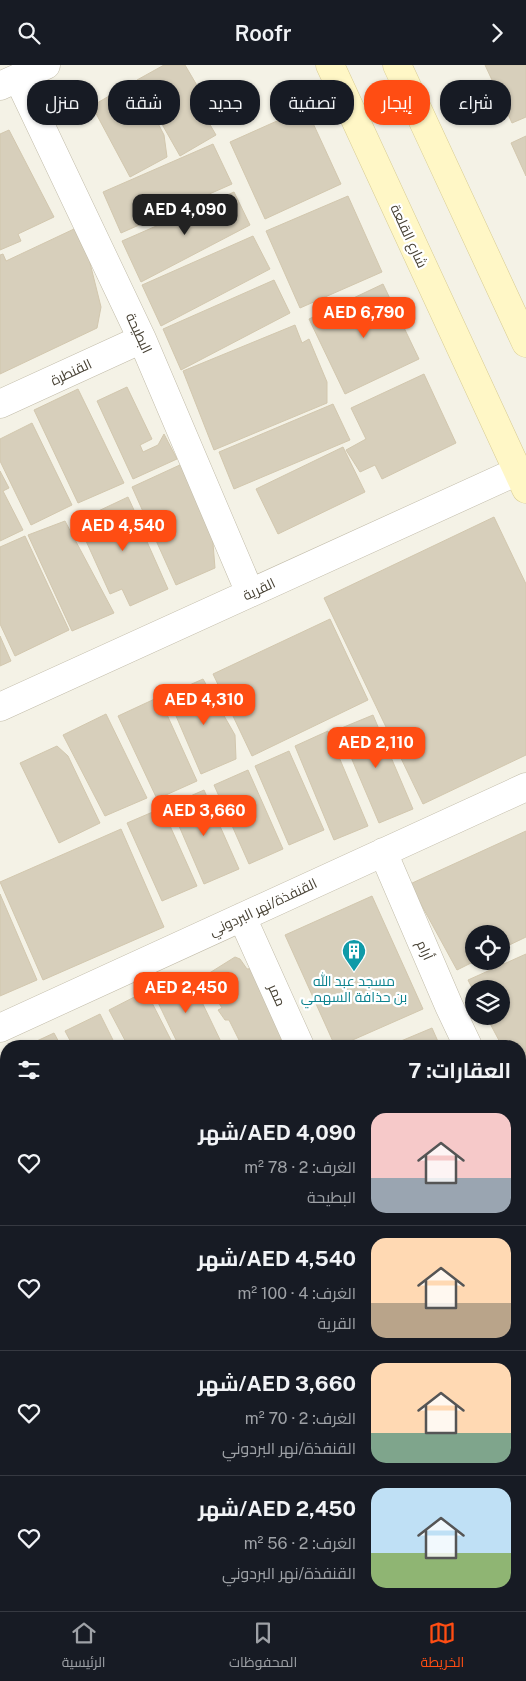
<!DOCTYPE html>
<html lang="ar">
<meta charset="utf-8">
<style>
:root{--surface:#171b24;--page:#242831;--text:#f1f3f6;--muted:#9ea1a6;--line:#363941;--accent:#ff4d13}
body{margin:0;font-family:"Public Sans",Cairo,sans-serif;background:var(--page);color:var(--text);direction:rtl;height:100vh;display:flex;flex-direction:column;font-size:19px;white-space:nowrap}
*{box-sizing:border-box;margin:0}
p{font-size:16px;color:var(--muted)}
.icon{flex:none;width:28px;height:28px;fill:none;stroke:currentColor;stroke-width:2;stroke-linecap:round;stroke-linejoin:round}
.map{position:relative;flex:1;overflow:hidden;direction:ltr}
.details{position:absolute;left:0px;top:975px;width:526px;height:571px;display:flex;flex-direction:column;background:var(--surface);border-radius:20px 20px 0 0;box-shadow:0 1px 4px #0004;direction:rtl}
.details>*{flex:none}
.hud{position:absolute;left:15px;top:15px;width:496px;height:45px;direction:rtl;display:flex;gap:10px}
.buttons{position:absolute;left:465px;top:860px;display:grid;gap:10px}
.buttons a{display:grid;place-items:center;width:45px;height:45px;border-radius:50%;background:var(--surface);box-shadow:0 1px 4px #0004;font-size:25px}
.price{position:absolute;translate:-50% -42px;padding:0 11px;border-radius:10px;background:var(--accent);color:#fff;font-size:16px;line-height:32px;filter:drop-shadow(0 1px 2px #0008)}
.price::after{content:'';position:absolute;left:50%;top:30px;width:15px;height:11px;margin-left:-8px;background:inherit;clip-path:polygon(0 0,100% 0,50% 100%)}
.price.selected{background:#222;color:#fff}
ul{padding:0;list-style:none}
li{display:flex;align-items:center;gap:15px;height:125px;padding:0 15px}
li+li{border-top:1px solid var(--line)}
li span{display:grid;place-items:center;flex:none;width:140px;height:100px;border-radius:15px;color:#555}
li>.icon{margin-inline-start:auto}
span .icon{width:60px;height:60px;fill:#fffc;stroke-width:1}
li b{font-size:21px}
h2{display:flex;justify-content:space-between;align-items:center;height:60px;padding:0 15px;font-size:21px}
.chip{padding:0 18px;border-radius:20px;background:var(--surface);box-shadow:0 1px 4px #0004;font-size:18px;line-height:45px}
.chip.selected{background:var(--accent);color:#fff}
header{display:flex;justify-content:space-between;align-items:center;height:65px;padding:0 15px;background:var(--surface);font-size:22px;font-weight:600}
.dock{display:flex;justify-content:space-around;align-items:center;height:70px;border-top:1px solid var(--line);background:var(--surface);font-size:14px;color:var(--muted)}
.dock a{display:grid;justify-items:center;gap:2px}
.dock .selected{color:var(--accent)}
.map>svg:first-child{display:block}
.building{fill:#d7cfbb;stroke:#d2c7ae}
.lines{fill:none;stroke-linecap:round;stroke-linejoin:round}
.street-casing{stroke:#c1bba8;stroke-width:29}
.secondary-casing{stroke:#d8cc93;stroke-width:29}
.street{stroke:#fff;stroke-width:28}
.secondary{stroke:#fff7c6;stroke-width:28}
.labels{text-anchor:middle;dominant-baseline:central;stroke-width:4.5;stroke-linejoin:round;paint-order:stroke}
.street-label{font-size:14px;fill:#484235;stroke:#fff}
.culture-label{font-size:14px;fill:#0d838f;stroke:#fff}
</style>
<header><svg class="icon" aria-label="forward" viewBox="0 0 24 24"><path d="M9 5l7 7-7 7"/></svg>Roofr<svg class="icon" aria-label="search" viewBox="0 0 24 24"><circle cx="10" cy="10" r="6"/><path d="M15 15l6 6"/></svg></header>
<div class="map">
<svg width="526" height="1546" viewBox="0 0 526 1546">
<rect width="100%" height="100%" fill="#f4f2e6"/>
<path class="building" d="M164,0H185L212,46L205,51L216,70L180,91L137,15Z
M485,0H526V52L512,58Z
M128,20L147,37L164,70L167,92L130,112L92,41Z
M306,43L341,119L265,154L230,77Z
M9,65L54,152L18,169L21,176L0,185V69Z
M526,71V111L511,78Z
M213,79L232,119L121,168L103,127Z
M234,127L250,160L141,217L122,176Z
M348,131L382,207L300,243L266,166Z
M74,164L89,194L101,242L97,263L0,309V190L3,189L6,196Z
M253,171L270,204L161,261L142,220Z
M274,215L290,248L181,305L163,264Z
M383,219L419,294L345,329L309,254Z
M295,260L302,278L309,274L327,317V338L214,385L183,306Z
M424,309L456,378L382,414L375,400L360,407L346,385L366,374L351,343Z
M127,322L152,374L140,380L143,387L158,380L164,369L177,394L133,414L97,336Z
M78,324L124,418L78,438L34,345Z
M333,339L350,375L234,424L219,387Z
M32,358L72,440L31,460L0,396V374Z
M343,382L365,427L278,469L256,424Z
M182,399L212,466L215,503L176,520L132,422Z
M0,406L9,423L3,426L23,465L0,476Z
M128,432L139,456L132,458L136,463L145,458L149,466L144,470L168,524L130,541L122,524L110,529L77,456Z
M494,452L526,519V690L423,739L324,533Z
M65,456L114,548L72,566L28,470Z
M25,471L69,565L15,591L0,559V482Z
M330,554L368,635L252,691L213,609Z
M0,571L11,596L0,601Z
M203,614L235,670L236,694L201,709L167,630Z
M159,632L197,716L157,734L118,651Z
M106,649L147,733L105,751L63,670Z
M373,650L413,744L379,758L339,664Z
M328,666L368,761L334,775L295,681Z
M57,681L68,691L100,758L59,778L20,698Z
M289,686L324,765L289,780L255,701Z
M248,705L283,784L249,799L214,720Z
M204,725L239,804L204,819L170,740Z
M162,743L197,821L162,836L127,758Z
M121,764L164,862L43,915L0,817Z
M526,766V872L501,884V869H474V896H475L457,905L410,819Z
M0,829L37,915L0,931Z
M372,831L423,944L339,981H335L285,870Z
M526,889V999L520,1002V981H502L486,951H501V924H474V927L468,915Z
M235,892L240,894L247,904L256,903L285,972L269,981H242L229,955H225L218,945L222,943L203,912Z
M188,908L223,981H179L152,925Z
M146,926L174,981H128L109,945Z
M100,949L116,981H73L65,966Z
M432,963L440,981H389Z
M54,968L61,981H26Z
M6,990V1060L0,1046V993Z
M526,1003V1036L520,1025V1005Z
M0,1067L6,1081V1103L0,1105Z
M6,1116V1168L0,1154V1119Z
M520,1150L526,1164V1166L520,1169Z
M0,1179L6,1193V1222L0,1225Z
M526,1192V1273L520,1276V1195Z
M6,1304V1359L0,1345V1307Z
M526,1358V1434L520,1421V1360Z
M0,1380L6,1395V1407L0,1410Z
M6,1428V1479L0,1466V1431Z
M520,1430L526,1442V1486L520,1489Z
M526,1500V1546L520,1532V1503Z
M130,1540H132L135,1546H117Z
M139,1540H184L187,1546H142Z
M190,1540H233L236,1546H193Z
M242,1540H282L285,1546H245Z
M286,1540H376L377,1543L372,1546H289Z
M395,1540H415L403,1546H397Z
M435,1540H443L446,1546H421Z
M464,1540H510L513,1546H467Z"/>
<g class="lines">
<g class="street-casing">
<path id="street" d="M18,13L142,274L250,528
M0,21L46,0
M0,339L142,274
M0,642L518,406
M383,787L449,941L468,981
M242,852L300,981
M0,963L526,722
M520,1091L526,1104
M0,1239L6,1236
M520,1330L526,1327
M40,1546L54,1540"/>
</g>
<g class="secondary-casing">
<path id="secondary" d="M330,0L526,424
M397,0L526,278"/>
</g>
<use href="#street" class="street"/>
<use href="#secondary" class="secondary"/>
</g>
<defs>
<g id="building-pin" transform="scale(1.25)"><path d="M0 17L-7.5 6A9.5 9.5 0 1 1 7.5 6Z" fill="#0f9aa8" stroke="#fff"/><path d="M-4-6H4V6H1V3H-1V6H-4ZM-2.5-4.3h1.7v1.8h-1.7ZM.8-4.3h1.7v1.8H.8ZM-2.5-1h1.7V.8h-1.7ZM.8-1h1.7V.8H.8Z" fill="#fff"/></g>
</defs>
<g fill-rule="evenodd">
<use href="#building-pin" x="354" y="886"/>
</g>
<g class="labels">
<g class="street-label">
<text transform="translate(409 171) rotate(65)">شارع القلعة</text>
<text transform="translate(139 268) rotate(65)">البطيحة</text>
<text transform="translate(71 307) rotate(-25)">القنطرة</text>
<text transform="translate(259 524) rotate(-25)">القرية</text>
<text transform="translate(263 842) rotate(-25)">القنفذة/نهر البردوني</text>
<text transform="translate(425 885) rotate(66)">أرام</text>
<text transform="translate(277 930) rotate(66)">ممر</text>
</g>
<g class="culture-label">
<text x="354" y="916">مسجد عبد الله<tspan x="354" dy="16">بن حذافة السهمي</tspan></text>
</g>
</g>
</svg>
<div class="buttons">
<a><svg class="icon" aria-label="locate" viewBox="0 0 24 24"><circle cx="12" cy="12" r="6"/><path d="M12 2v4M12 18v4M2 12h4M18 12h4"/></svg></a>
<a><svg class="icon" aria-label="layers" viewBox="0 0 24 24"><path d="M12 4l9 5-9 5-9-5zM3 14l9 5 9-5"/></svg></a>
</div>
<b class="price selected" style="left:185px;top:171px">AED 4,090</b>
<b class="price" style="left:364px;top:274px">AED 6,790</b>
<b class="price" style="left:123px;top:487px">AED 4,540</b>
<b class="price" style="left:204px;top:661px">AED 4,310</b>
<b class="price" style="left:376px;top:704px">AED 2,110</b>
<b class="price" style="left:204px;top:772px">AED 3,660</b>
<b class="price" style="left:186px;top:949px">AED 2,450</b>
<div class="hud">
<a class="chip">شراء</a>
<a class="chip selected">إيجار</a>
<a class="chip">تصفية</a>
<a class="chip">جديد</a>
<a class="chip">شقة</a>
<a class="chip">منزل</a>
</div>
<section class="details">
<h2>العقارات: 7<svg class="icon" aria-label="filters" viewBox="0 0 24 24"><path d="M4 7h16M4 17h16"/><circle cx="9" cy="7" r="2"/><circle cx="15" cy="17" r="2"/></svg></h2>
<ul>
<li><span style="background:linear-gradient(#f6c9c9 65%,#9aa5b1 0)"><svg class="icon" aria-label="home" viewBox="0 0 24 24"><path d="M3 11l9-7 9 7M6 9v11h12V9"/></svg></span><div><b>AED 4,090/شهر</b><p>الغرف: 2 · 78 m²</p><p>البطيحة</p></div><svg class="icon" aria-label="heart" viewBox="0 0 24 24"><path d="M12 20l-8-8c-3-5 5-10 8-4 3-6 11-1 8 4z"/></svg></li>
<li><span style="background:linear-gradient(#ffd9b3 65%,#b9a48a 0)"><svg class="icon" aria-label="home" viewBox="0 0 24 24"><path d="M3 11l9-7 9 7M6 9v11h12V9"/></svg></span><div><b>AED 4,540/شهر</b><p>الغرف: 4 · 100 m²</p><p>القرية</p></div><svg class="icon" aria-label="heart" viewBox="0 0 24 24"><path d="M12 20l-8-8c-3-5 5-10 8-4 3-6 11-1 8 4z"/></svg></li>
<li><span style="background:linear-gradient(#ffd9b3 70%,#7fa58c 0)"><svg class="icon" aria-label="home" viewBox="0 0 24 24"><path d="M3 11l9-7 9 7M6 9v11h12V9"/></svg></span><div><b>AED 3,660/شهر</b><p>الغرف: 2 · 70 m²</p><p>القنفذة/نهر البردوني</p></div><svg class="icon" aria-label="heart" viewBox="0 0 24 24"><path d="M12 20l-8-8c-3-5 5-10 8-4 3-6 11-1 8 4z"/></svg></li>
<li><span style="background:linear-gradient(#bfe0f5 65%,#8fb573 0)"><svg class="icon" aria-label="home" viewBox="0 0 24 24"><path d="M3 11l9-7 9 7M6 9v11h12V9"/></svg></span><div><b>AED 2,450/شهر</b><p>الغرف: 2 · 56 m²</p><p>القنفذة/نهر البردوني</p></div><svg class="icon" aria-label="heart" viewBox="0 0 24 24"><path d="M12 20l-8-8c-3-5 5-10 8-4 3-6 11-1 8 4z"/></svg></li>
</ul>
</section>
</div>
<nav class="dock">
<a class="selected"><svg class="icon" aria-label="map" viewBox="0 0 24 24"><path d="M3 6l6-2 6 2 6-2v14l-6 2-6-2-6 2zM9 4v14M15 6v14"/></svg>الخريطة</a>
<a><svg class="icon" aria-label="saved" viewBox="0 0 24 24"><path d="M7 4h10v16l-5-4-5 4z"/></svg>المحفوظات</a>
<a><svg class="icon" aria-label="home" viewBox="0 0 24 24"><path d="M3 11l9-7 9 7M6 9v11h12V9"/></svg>الرئيسية</a>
</nav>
